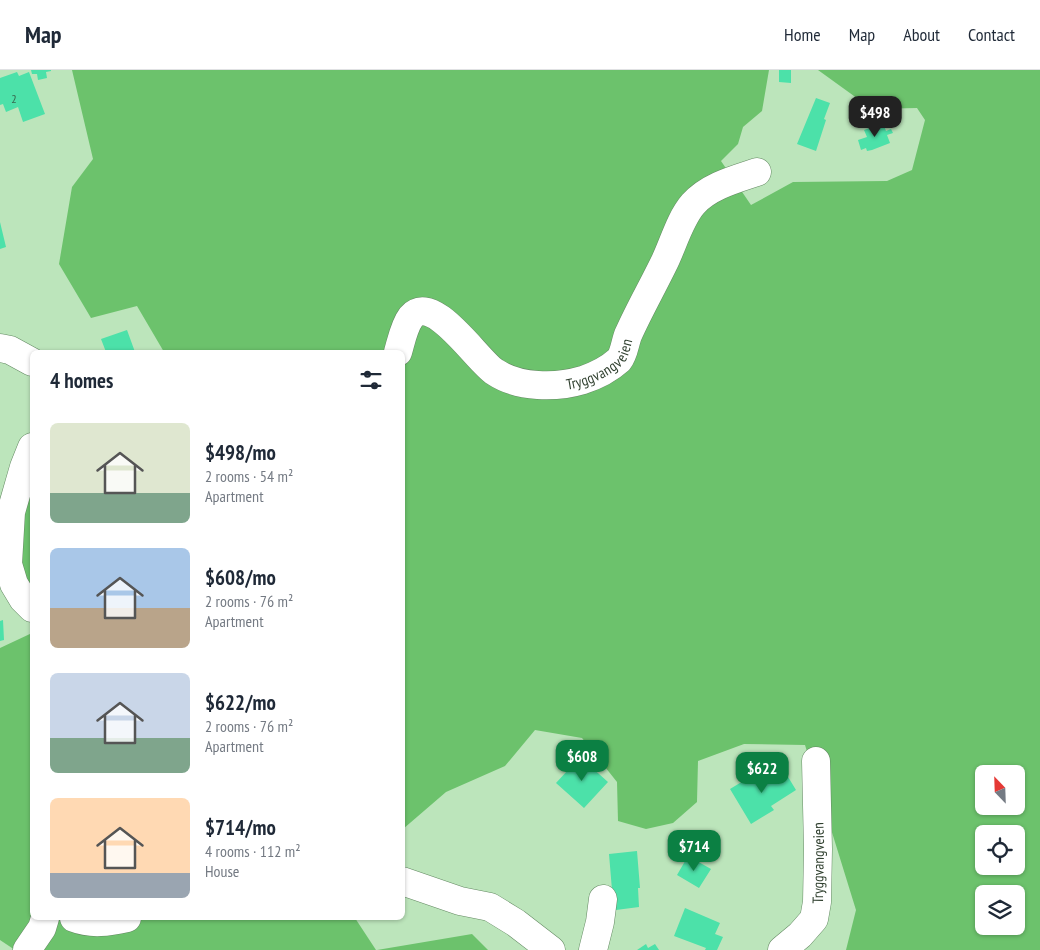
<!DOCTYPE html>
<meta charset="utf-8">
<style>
:root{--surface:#fff;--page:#f2f2f3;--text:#1f2937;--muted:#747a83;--line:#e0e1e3;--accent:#0b8043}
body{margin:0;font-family:"PT Sans Narrow",sans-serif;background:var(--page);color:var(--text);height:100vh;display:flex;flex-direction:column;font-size:19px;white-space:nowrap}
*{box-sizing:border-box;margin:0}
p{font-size:16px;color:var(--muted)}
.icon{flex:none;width:28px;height:28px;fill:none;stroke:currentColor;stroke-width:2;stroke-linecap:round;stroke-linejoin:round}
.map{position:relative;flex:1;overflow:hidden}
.drawer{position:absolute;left:30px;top:280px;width:375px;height:570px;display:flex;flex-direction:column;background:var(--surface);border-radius:8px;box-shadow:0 1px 4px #0004}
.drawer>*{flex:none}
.needle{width:32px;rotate:337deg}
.buttons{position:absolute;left:975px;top:695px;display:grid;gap:10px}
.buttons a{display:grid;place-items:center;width:50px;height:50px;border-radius:8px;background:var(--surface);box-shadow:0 1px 4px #0004;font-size:25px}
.price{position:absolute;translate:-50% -42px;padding:0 11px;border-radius:10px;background:var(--accent);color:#fff;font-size:16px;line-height:32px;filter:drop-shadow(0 1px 2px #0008)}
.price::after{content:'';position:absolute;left:50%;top:30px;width:15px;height:11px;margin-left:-8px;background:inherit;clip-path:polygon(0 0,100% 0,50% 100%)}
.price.active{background:#222;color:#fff}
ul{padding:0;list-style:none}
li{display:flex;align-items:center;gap:15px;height:125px;padding:0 20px}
li span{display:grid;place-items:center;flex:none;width:140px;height:100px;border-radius:8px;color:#555}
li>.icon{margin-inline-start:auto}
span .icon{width:60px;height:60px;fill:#fffc;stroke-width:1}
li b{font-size:21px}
h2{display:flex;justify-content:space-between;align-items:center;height:60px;padding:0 20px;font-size:21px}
header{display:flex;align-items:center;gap:30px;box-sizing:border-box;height:70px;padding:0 25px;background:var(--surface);border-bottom:1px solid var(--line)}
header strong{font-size:24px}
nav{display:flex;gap:28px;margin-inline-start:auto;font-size:18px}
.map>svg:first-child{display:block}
.green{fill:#6cc26c;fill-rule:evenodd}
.building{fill:#4ce1a9}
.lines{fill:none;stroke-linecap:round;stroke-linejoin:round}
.minor-casing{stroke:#648a63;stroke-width:29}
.minor{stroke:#fff;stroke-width:28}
.labels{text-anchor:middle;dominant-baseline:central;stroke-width:4;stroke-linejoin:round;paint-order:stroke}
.number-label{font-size:12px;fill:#37684e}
.street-label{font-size:15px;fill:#30402f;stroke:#eefeed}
</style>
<header>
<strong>Map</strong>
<nav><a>Home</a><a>Map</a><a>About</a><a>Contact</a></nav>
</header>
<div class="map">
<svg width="1040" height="880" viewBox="0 0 1040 880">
<rect width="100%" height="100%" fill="#bce5bb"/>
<path class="green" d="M72,0H769L762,41L743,57L738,74L721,91L751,135L793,112L887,111L912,100L925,50L917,38L872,39L818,0H1040V880H846L856,840L805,675L744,674L698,691L697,732L673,753L646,759L618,751L617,712L582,668L535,660L505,696L446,722L403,759L402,282H164L137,236L91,248L59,194L72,117L93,89ZM984,704H1016V736H984ZM984,764H1016V796H984ZM984,824H1016V856H984Z
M32,389V523L28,519L3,427Z
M32,563V848H355L376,880H15L0,870V578Z
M472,864L488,880H377Z"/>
<path class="building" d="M31,0H51V1L46,2L47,8L38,10L37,4H32Z
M779,0H791V13L779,12Z
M17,2L19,6L29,2L45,44L23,52L18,37L6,42L3,34L0,35V8Z
M816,28L830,33L824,49L826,50L816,81L797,74Z
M883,53L886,61L891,59L893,63L887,65L890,73L872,80L867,81L866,78L861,80L858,70L867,67L864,60Z
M0,152L6,177L0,179Z
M127,260L135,282H106L101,269Z
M3,550L4,570L0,571V551Z
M580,687L608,712L584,738L556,713Z
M782,697L796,720L771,736L774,740L751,754L730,719L753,705L757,713Z
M637,781L640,818H638L639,837L616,840L614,820H612L609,784Z
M688,786L711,799L699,818L677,805Z
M685,838L720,853L715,864L723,867L717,880H705L706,878L674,866Z
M646,874L648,878L655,874L659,880H637Z"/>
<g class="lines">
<g class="minor-casing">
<g id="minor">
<path d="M0,278L10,280L32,292"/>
<path id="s1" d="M398,282C401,272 404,256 411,247C433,221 478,292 495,302C519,318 556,318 583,310C595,306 609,299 619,290C624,284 625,273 628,265C639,240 653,216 665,191C674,172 680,149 693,134C709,116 736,109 757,102"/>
<path d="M32,377L24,397L11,442L8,494L14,514L23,529L32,538"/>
<path d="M402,811L460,831L490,837L516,853L551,880"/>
<path d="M74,848C92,855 109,852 127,848"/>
<path d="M27,880L42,858L45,848"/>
<path d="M593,880L600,852L603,829"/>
<path id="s2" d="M782,880L800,865L814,849L817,832L818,779L816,691"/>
</g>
</g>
<use href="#minor" class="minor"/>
</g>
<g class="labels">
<g class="number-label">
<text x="14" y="28">2</text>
</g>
<g class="street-label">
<text stroke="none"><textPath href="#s1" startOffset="261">Tryggvangveien</textPath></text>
<text stroke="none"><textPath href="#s2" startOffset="101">Tryggvangveien</textPath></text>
</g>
</g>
</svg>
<div class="buttons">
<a><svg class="needle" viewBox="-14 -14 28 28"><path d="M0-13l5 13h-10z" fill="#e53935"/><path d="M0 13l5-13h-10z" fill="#747a83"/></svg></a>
<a><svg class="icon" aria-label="locate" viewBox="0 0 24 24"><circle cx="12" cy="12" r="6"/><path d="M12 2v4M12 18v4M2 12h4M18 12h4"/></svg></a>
<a><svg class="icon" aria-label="layers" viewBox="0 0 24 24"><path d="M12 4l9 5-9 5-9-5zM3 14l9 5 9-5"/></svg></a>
</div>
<b class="price active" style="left:875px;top:68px">$498</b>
<b class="price" style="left:582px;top:712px">$608</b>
<b class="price" style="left:762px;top:724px">$622</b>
<b class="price" style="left:694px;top:802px">$714</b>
<section class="drawer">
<h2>4 homes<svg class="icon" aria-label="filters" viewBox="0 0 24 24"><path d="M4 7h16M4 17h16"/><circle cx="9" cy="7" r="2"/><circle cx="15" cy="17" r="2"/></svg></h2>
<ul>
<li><span style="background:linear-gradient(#dfe7d0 70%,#7fa58c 0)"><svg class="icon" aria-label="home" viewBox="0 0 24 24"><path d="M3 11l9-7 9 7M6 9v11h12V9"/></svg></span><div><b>$498/mo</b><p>2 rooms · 54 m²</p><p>Apartment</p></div></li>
<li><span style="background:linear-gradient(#a9c7e8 60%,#b9a48a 0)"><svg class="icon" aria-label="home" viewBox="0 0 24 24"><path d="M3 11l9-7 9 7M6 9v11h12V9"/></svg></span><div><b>$608/mo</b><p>2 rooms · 76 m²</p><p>Apartment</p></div></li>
<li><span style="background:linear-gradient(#c9d6e8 65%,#7fa58c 0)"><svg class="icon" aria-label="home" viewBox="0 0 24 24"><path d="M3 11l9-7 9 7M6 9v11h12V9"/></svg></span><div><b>$622/mo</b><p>2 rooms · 76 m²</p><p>Apartment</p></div></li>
<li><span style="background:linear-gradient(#ffd9b3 75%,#9aa5b1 0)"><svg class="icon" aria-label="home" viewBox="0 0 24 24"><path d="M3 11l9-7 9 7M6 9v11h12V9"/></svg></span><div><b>$714/mo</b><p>4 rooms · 112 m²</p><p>House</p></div></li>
</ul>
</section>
</div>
